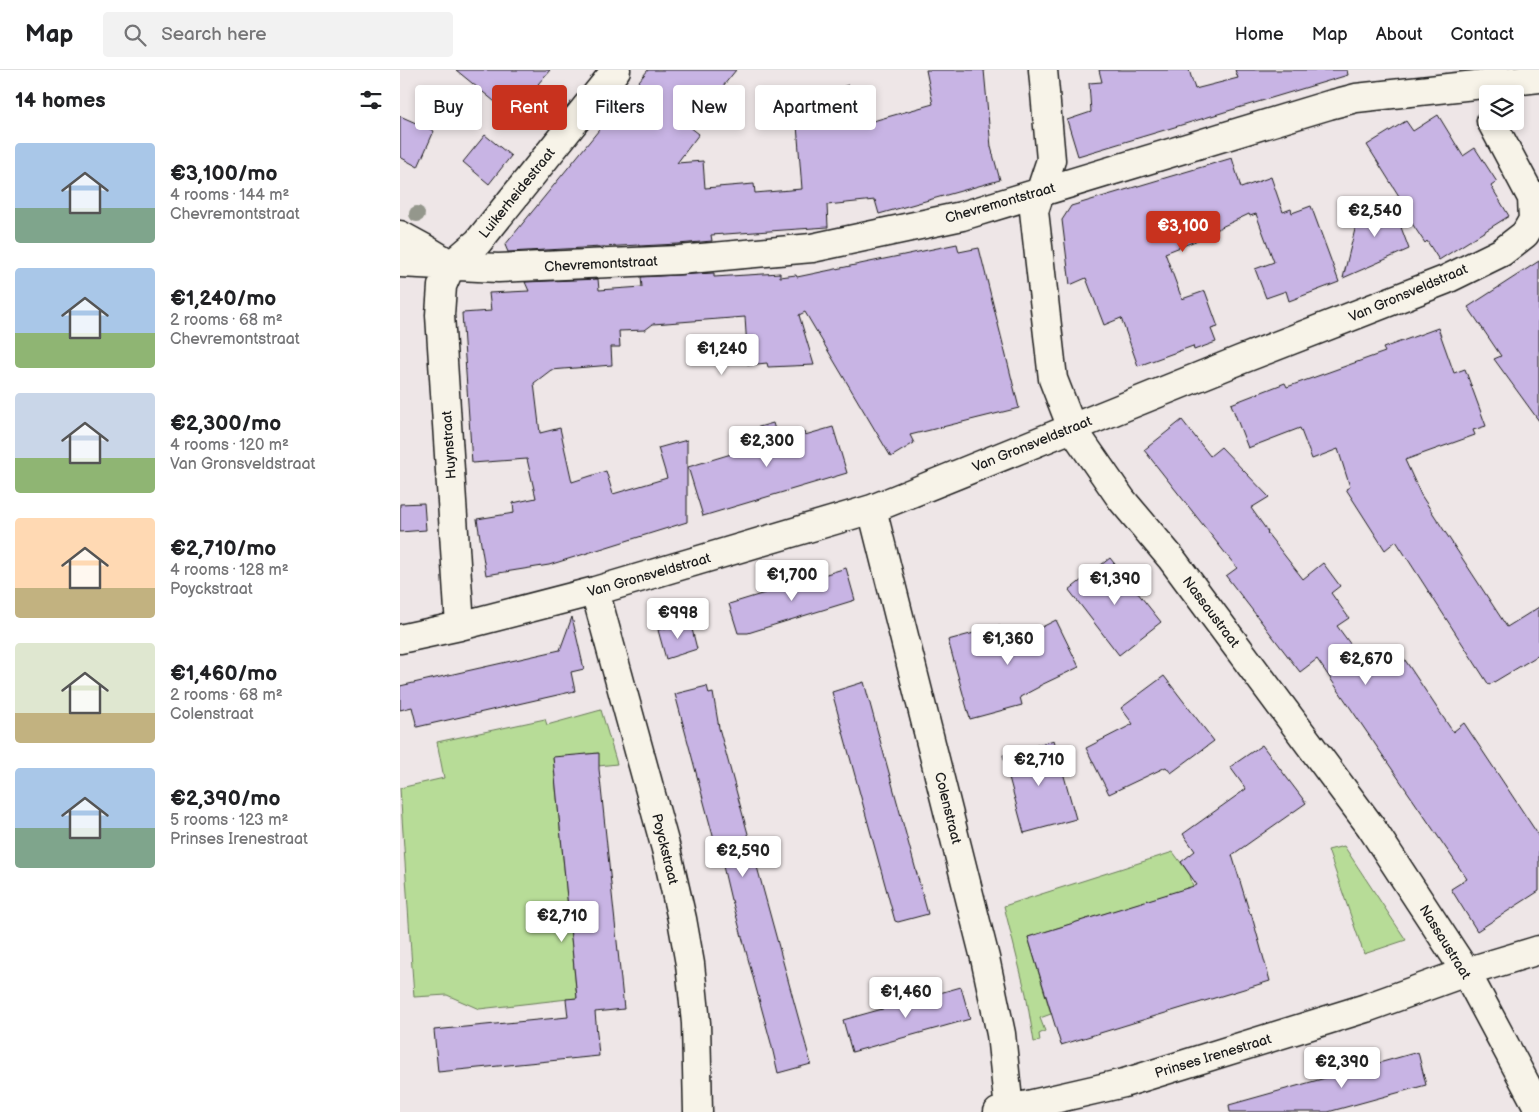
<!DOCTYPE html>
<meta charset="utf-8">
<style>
:root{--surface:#fff;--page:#f2f2f2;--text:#202124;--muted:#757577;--line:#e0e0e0;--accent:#c8321e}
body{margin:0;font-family:"Balsamiq Sans",sans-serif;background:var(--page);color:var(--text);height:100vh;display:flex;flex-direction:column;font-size:19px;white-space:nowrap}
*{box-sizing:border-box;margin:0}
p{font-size:16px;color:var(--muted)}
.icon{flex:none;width:28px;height:28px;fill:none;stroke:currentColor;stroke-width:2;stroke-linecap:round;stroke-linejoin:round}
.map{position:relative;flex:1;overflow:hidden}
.sheet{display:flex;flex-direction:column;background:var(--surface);width:400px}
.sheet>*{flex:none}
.hud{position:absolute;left:15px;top:15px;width:475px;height:45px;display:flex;gap:10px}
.fabs{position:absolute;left:1079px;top:15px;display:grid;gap:10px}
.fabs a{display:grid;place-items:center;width:45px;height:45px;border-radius:5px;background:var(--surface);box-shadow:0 2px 8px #0003;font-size:25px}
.price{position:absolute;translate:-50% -42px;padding:0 11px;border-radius:5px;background:#fff;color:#222;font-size:16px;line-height:32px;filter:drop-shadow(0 1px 2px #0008)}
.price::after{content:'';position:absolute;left:50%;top:30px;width:15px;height:11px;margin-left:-8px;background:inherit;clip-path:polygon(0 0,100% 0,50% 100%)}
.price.selected{background:var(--accent);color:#fff}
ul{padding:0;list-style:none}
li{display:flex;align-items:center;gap:15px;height:125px;padding:0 15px}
li span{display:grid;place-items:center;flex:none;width:140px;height:100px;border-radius:5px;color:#555}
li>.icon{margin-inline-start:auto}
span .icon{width:60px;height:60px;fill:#fffc;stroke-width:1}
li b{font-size:21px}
h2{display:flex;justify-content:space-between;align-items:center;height:60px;padding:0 15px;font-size:21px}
.chip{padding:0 18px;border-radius:5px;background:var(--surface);box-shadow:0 2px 8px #0003;font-size:18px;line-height:45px}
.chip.selected{background:var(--accent);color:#fff}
header{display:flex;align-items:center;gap:30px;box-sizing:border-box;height:70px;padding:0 25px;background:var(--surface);border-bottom:1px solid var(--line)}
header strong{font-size:24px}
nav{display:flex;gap:28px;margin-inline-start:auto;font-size:18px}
.search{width:350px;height:45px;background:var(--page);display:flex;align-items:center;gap:12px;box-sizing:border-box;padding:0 18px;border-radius:5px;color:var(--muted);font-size:19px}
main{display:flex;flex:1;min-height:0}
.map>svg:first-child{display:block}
.green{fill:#b7dc97;stroke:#6a7c5a}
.building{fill:#c8b4e4;stroke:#1c1c1c}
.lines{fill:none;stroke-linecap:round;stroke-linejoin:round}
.minor-casing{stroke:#1c1c1c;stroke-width:31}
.minor{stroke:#f7f3e8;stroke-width:28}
.tree{fill:#94978c}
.labels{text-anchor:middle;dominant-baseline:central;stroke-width:5;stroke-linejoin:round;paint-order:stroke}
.street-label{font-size:14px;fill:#1c1c1c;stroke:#f7f3e8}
</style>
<header>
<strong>Map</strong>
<div class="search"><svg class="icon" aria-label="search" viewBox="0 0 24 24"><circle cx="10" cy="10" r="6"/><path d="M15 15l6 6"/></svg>Search here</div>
<nav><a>Home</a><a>Map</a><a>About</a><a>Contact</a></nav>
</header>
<main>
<section class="sheet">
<h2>14 homes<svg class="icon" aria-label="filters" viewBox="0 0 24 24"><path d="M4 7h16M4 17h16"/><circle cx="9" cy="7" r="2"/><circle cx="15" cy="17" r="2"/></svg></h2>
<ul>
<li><span style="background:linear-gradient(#a9c7e8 65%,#7fa58c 0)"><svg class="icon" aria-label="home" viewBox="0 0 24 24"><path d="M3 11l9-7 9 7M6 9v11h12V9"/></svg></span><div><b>€3,100/mo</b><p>4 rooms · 144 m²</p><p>Chevremontstraat</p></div></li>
<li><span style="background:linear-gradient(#a9c7e8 65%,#8fb573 0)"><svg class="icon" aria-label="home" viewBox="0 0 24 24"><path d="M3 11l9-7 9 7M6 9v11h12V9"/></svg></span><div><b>€1,240/mo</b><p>2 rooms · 68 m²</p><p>Chevremontstraat</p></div></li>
<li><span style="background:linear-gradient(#c9d6e8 65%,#8fb573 0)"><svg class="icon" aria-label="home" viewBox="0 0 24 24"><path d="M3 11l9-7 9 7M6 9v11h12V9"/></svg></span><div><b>€2,300/mo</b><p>4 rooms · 120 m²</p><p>Van Gronsveldstraat</p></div></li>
<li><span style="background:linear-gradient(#ffd9b3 70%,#c2b280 0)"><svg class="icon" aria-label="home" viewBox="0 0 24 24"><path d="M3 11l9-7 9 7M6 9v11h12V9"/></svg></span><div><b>€2,710/mo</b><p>4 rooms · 128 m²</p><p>Poyckstraat</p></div></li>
<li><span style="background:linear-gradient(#dfe7d0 70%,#c2b280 0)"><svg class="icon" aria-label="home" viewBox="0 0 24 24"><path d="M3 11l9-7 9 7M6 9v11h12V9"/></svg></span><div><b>€1,460/mo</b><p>2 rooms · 68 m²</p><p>Colenstraat</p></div></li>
<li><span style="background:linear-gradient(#a9c7e8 60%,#7fa58c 0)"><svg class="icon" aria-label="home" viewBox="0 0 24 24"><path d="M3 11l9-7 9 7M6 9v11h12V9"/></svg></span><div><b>€2,390/mo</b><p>5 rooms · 123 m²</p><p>Prinses Irenestraat</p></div></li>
</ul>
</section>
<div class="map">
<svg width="1139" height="1042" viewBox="0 0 1139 1042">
<rect width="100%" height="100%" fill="#eee6e7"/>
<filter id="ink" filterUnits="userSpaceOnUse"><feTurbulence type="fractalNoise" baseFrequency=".02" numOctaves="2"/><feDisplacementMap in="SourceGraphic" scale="10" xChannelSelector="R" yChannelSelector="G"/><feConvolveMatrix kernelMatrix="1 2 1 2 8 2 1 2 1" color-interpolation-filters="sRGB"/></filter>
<g filter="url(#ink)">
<path class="green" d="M201,640L217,694L198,696V683L153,688L177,928L79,939L47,925L14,927L0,718L44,708L37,672L145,649L147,655Z
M944,776L1006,870L964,884L928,780Z
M773,782L790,805L793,817L628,867L651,944L640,948L645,961L639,964L640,971L634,972L626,924L604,836Z"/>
<path class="building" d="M56,0H150L138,14L142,17L116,49Z
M248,0H336L290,57L299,64L277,93L303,91L305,118L354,114L355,123L402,119L397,55L417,50L411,27L448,15L459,55L533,34L526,0H584L591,77L600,110L479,144L475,130L427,135L428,157L311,165L312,171L278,174L239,176V175L108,182L105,175Z
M699,0H789L795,19L838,8L835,0H947L948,5L678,86L667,50L691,42L689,13L702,12Z
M1038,45L1063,86L1075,78L1097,112L1091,116L1109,146L1039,190L1027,171L1025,173L995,128L999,126L967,75L1006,51L1013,61Z
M0,46L34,61L18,97L0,87Z
M85,65L111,86L89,114L63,92Z
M832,88L841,118L871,107L883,142L891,139L892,143L911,136L939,212L889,231L886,221L866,228L855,199L874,192L856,144L850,146L849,144L798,168V170L765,183L782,229L805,221L818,257L811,259L816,272L794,280L793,276L738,296L721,248L704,255L686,208L670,215L662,150L671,136Z
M991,130L1009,179L943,208L959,143Z
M557,174L559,182L579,178L619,338L510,365L514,373L491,387L405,242L399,245L414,295L368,297L367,293L348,295L345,247L253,254L245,260L219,261L220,277H211L212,295L151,300L134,313L140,363L160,358L172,412L206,401L213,424L267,408L258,378L287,370V452L149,495L86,505L77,449L114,443L113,433L136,428L127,389L72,393L62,243L91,241L89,223L129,221L125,212L198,209L199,220L242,217L241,207L314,203V207L380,203V207L396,205L397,207Z
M1139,191V351L1094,289L1101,286L1068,237Z
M1038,258L1054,303L1065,299L1086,356L1073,360L1075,365L1005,390L1021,425L1107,557L1139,537V585L1089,615L996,471L985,480L946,419L950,417L938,379L912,389L900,358L848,378L831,334L885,313L887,317L985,282L983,278Z
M782,350L810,386L821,377L869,427L851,438L868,462L867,463L903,509L923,493L940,516L931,523L949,548L937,556L968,598L997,578L1053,662L1064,653L1139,766V821L1077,861L1051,819L1067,809L917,589L900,602L826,506L837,498L744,380Z
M373,353L378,370L404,362L405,365L433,357L447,403L303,446L288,397L351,378L345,361Z
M24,433L26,460L0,462V434Z
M710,488L761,552L719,585L669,520Z
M446,498L455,530L348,563H338L329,534Z
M172,547L184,599L171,602L175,621L17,657L12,637L0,640V616L160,580Z
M656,550L679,597L639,616V617L620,627L622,635L570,649L548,570L600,556L606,575Z
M290,551L297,579L266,589L258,560Z
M764,606L814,671L771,703L766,697L709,724L686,678L733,654L721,638Z
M464,612L528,844L498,852L495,851L432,622Z
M307,616L309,624L313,623L319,658L411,994L378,1003L371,973L332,830H331L322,792H320L275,624Z
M654,670L676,749L624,763L603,685Z
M862,675L906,733L832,785L850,844L851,843L870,911L661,975L628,867L797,815L781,792L795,781L783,764L846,719L830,697Z
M199,683V699L224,939L195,942L199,986L38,1002L34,960L168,947L166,929L177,928L153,687Z
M561,917L570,949L452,982L443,950Z
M1018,982L1026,1015L928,1042H830L829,1035Z"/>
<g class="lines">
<g class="minor-casing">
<path id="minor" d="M643,0L651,90L634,141L653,309L672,358L722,430L771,488L971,757L1066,902L1139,1039
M0,165L22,177L50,194
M0,193L98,198L279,190L412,178L562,146L929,35L956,28L1139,8
M472,439L585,888L601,964L609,1040
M195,521L266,779L282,849L290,894L296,953L298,1042
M60,556L40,245L42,216L51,195L78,172L216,0
M0,569L60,556L195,521L472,439L840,290L1045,210L1102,182L1125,164L1133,150L1132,128L1091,51
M598,1042L724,1013L966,938L1066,902L1139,880"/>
</g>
<use href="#minor" class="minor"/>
</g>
<circle class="tree" cx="17" cy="144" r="8"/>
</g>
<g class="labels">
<g class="street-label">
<text transform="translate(117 123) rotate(-51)">Luikerheidestraat</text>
<text transform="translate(600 133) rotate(-16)">Chevremontstraat</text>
<text transform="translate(201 194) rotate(-3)">Chevremontstraat</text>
<text transform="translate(1008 223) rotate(-23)">Van Gronsveldstraat</text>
<text transform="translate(632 374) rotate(-22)">Van Gronsveldstraat</text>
<text transform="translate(49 375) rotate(-94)">Huynstraat</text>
<text transform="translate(249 505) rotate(-16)">Van Gronsveldstraat</text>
<text transform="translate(811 542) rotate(53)">Nassaustraat</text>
<text transform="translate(548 738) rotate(76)">Colenstraat</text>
<text transform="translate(265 779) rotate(76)">Poyckstraat</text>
<text transform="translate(1045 872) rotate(58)">Nassaustraat</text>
<text transform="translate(813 986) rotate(-17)">Prinses Irenestraat</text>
</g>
</g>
</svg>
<div class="fabs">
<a><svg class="icon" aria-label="layers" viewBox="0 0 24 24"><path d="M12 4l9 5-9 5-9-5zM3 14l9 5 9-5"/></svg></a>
</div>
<b class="price" style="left:975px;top:168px">€2,540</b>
<b class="price selected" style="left:783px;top:183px">€3,100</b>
<b class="price" style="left:322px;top:306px">€1,240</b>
<b class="price" style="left:367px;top:398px">€2,300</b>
<b class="price" style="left:392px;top:532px">€1,700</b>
<b class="price" style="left:715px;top:536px">€1,390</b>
<b class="price" style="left:278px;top:570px">€998</b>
<b class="price" style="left:608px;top:596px">€1,360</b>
<b class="price" style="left:966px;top:616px">€2,670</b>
<b class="price" style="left:639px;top:717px">€2,710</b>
<b class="price" style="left:343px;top:808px">€2,590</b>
<b class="price" style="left:162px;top:873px">€2,710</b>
<b class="price" style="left:506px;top:949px">€1,460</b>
<b class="price" style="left:942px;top:1019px">€2,390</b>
<div class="hud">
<a class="chip">Buy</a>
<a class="chip selected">Rent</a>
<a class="chip">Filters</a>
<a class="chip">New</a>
<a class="chip">Apartment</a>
</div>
</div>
</main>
